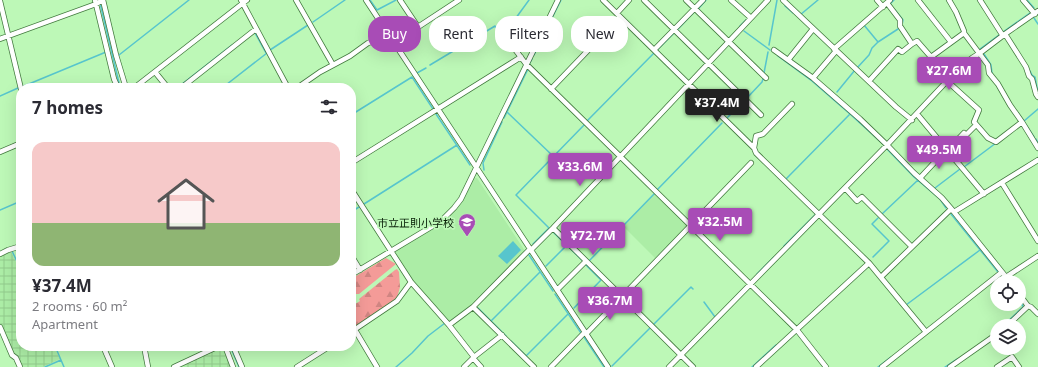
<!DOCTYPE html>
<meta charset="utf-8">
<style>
:root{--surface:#fff;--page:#f2f2f3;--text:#2b2b33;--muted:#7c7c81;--accent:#a84cb6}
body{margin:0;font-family:"Noto Sans","Noto Sans JP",sans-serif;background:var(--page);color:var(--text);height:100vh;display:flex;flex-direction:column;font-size:15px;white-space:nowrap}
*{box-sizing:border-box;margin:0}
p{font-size:13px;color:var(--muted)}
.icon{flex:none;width:22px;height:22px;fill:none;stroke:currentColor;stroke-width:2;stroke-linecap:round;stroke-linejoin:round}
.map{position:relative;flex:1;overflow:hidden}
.drawer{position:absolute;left:16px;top:83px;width:340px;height:268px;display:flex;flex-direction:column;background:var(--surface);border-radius:16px;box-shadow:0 4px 16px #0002}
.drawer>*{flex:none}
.guide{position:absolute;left:368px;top:16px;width:380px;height:36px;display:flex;gap:8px}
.fabs{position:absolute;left:990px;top:275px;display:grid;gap:8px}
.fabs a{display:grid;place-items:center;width:36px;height:36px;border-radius:50%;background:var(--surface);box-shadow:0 4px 16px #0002;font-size:20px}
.price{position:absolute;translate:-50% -34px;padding:0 9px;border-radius:4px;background:var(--accent);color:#fff;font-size:13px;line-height:26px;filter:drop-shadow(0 1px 2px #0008)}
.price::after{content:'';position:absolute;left:50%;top:24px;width:12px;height:9px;margin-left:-6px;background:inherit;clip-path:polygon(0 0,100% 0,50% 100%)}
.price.on{background:#222;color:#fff}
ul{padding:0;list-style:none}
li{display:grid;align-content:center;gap:8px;height:212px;padding:0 16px}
li span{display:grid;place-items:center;height:124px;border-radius:12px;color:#555}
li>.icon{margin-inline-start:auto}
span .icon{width:72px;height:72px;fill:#fffc;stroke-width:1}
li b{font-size:17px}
h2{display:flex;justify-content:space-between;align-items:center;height:48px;padding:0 16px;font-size:17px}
.pill{padding:0 14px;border-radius:16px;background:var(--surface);box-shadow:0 4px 16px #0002;font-size:14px;line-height:36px}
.pill.on{background:var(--accent);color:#fff}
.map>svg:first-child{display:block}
.built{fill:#aceda6}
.industrial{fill:url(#industrial-grid)}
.forest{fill:url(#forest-firs)}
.water{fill:#57c5cd}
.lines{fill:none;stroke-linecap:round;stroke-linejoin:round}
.stream{stroke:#57c5cd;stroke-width:1.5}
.minor-casing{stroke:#437a3f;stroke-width:6}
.minor{stroke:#fff;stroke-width:4.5}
.labels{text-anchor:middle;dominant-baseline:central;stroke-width:3.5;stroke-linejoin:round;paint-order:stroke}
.poi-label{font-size:11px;fill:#081f07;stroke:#bdf8b7;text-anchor:end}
</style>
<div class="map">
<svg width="1038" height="367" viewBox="0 0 1038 367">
<defs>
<pattern id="industrial-grid" width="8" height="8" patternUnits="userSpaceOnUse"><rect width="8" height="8" fill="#aceda6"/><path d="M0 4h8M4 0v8" fill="none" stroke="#92cb8d"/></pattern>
<pattern id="forest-firs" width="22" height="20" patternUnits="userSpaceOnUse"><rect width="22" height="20" fill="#f49b98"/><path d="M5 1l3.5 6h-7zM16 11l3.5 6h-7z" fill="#d08582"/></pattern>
</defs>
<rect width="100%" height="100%" fill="#bdf8b7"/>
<path class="built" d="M474,178H477L525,251L471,305L450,321H448L419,289L395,255L396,251L441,223L446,220L459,206L464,199Z
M655,193L686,224L687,226L655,258L623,226Z"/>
<path class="industrial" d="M11,251L21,273V346H54L60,359L43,367H21L17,356L14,353L0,324V257Z
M223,347L232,367H180Z"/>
<path class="forest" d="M386,258L396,264L359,294H355L351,297V279Z
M397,269L399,272L400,287L397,298L389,304L351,329V305L357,303L360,301L359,299L395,270Z"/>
<path class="water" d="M513,241L521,250L507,264L498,256Z"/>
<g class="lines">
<path class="stream" d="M370,0L377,10L396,0
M1027,0L1034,8
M100,3L119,83L122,88
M891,5L890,4L894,0
M785,6L793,13
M699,8L706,0
M895,10L903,20L902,25
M800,15L818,0
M1034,18L1038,24
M313,22L345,0
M550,22L561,0
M864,25L878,42
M740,26L746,20
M678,29L694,12
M744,31L770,50
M1003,32L1030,13
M255,33L266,53
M505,33L529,0
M769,45L777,0
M658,49L674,33
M980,49L999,35
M270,50L308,25
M984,54L991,65L992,73L993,75
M119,55L189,0
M534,55L545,32
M778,56L812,81L850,114L883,144
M529,64L532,59
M430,65L495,26L502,35
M857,68L869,55L872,48L878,42L898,29
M1030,71L1032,75L1035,77L1038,93
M417,73L426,68
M764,73L768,52
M24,86L106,52
M177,88L232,45
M222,88L267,53
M837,92L855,70
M0,96L18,88
M747,98L762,82L763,79
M507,112L553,156
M1018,113L1034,137
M436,114L470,165
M351,115L412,77L433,109
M504,118L528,69
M727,118L744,101
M587,121L654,53
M1024,121L1038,109
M1036,139L1038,143
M887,149L914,177L940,199L946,208
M964,167L996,143
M484,170L483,163L502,122
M786,179L850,114
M935,188L960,169
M657,190L722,123
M364,204L457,145
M0,210L21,201
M351,212L359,207
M882,214L918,180
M951,214L998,272
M553,232L582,260
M533,244L549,228L516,195L585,124
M784,246L816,214L815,213
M12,251L21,270
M529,255L553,291
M873,257L889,241L872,224L878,218
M589,261L655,193
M546,266L567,245
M757,274L774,257
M1001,277L1005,282
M555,294L581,333
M704,302L715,317
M906,305L980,250
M478,308L506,336
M574,308L601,280L586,265
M491,321L540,272
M654,324L691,287L693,289
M1003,326L1023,307V306L1019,301
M993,334L997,331
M584,337L604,367
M511,341L526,356L568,314
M55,346L64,367
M230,346L239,367
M612,366L650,328
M45,367L61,360
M396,367L412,353L428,336L445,323
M752,367L776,345
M878,367L891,357
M945,367L957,359"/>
<g class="minor-casing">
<path id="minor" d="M95,0L114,79L118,88
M103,0L116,55L126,88
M241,0L288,88
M296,0L333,65
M366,0L608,367
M400,0L418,27
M603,0L754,148L756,153L869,263L926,332
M644,0L761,115
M686,0L766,78
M731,0L751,18
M783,0L896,107L912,120
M877,0L883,7
M918,0L951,42
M949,0L956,12L964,31V33
M980,0L1003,36
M1023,0L1035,14
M0,1L21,89
M887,3L900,20V26L912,44L917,41L931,57L947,81L979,110L974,122L988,138L996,142L1022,122
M617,13L629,0
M1005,34L1026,67L1029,76L1032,79L1036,94L1038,97
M505,36L526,64L797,330L826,367
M0,39L96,4L103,0
M834,49L890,0
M654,50L703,0
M774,50L813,78L860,119L887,145L914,173L942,198L954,212L1010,282
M931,57L964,33L988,65L989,73L998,84L1010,105L1022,122L1038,148
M788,60L813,29
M155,72L168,88
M813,78L836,51
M869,81L898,49L902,52L912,44
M134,88L247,0
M181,88L256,29
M297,88L320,72L350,56L368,43L418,27L459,0
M551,89L620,17
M917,114L984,194
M754,148L756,136L763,134L792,104
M947,151L964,133L966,135L976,125
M0,152L21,143
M351,163L521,57
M920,178L946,150
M1002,183L1038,241
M845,188L857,201L862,197L912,247
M351,189L411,282L449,325L474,357
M954,212L1038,160
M553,228L693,367
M531,250L553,228L768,0
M0,254L8,250L21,246
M351,255L360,270
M351,275L441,221L454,208L461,199L558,0
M881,277L951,209
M1006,277L1038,256
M557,290L586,261
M1028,306L1031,307L1038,314
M473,307L534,367
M449,325L473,307L530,249
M1007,326L1028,306L1019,294
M0,327L12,355L16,358L20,367
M355,330L377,367
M351,332L397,301L411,282
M586,334L751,163
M103,346L112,367
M144,346L148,367
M225,346L233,367
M233,346L242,367
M473,358L481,367
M174,367L219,346
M297,367L330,346
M464,367L474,357L502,335
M551,367L585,332
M669,367L887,145L947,81L948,77L972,58L980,53L1005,34L1038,11
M756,367L869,263
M882,367L1002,272
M950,367L997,334
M997,367L1012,357L1019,367"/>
</g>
<use href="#minor" class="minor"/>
</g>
<defs>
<g id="school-pin" transform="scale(0.9)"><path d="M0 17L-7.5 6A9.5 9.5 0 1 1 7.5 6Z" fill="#a84cb6" stroke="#bdf8b7"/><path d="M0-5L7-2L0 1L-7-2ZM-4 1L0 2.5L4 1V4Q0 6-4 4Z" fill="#fff"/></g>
</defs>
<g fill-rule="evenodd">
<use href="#school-pin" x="467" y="222"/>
</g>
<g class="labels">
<g class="poi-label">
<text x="454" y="222">市立正則小学校</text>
</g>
</g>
</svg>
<div class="fabs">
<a><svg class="icon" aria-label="locate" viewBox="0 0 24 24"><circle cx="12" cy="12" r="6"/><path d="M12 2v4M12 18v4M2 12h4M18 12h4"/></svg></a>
<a><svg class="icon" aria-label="layers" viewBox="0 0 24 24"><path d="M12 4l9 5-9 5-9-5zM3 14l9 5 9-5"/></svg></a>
</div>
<b class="price" style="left:949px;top:91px">¥27.6M</b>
<b class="price on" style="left:717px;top:123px">¥37.4M</b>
<b class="price" style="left:939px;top:170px">¥49.5M</b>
<b class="price" style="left:580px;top:187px">¥33.6M</b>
<b class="price" style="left:720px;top:242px">¥32.5M</b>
<b class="price" style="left:593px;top:256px">¥72.7M</b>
<b class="price" style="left:610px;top:321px">¥36.7M</b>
<div class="guide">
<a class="pill on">Buy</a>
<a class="pill">Rent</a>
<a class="pill">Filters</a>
<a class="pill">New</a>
</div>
<section class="drawer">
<h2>7 homes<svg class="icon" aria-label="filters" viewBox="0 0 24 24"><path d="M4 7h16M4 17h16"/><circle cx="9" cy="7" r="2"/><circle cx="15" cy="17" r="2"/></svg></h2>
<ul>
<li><span style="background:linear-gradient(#f6c9c9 65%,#8fb573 0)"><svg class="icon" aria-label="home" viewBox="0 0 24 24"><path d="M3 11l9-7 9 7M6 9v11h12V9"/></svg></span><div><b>¥37.4M</b><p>2 rooms · 60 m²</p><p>Apartment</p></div></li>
</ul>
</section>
</div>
